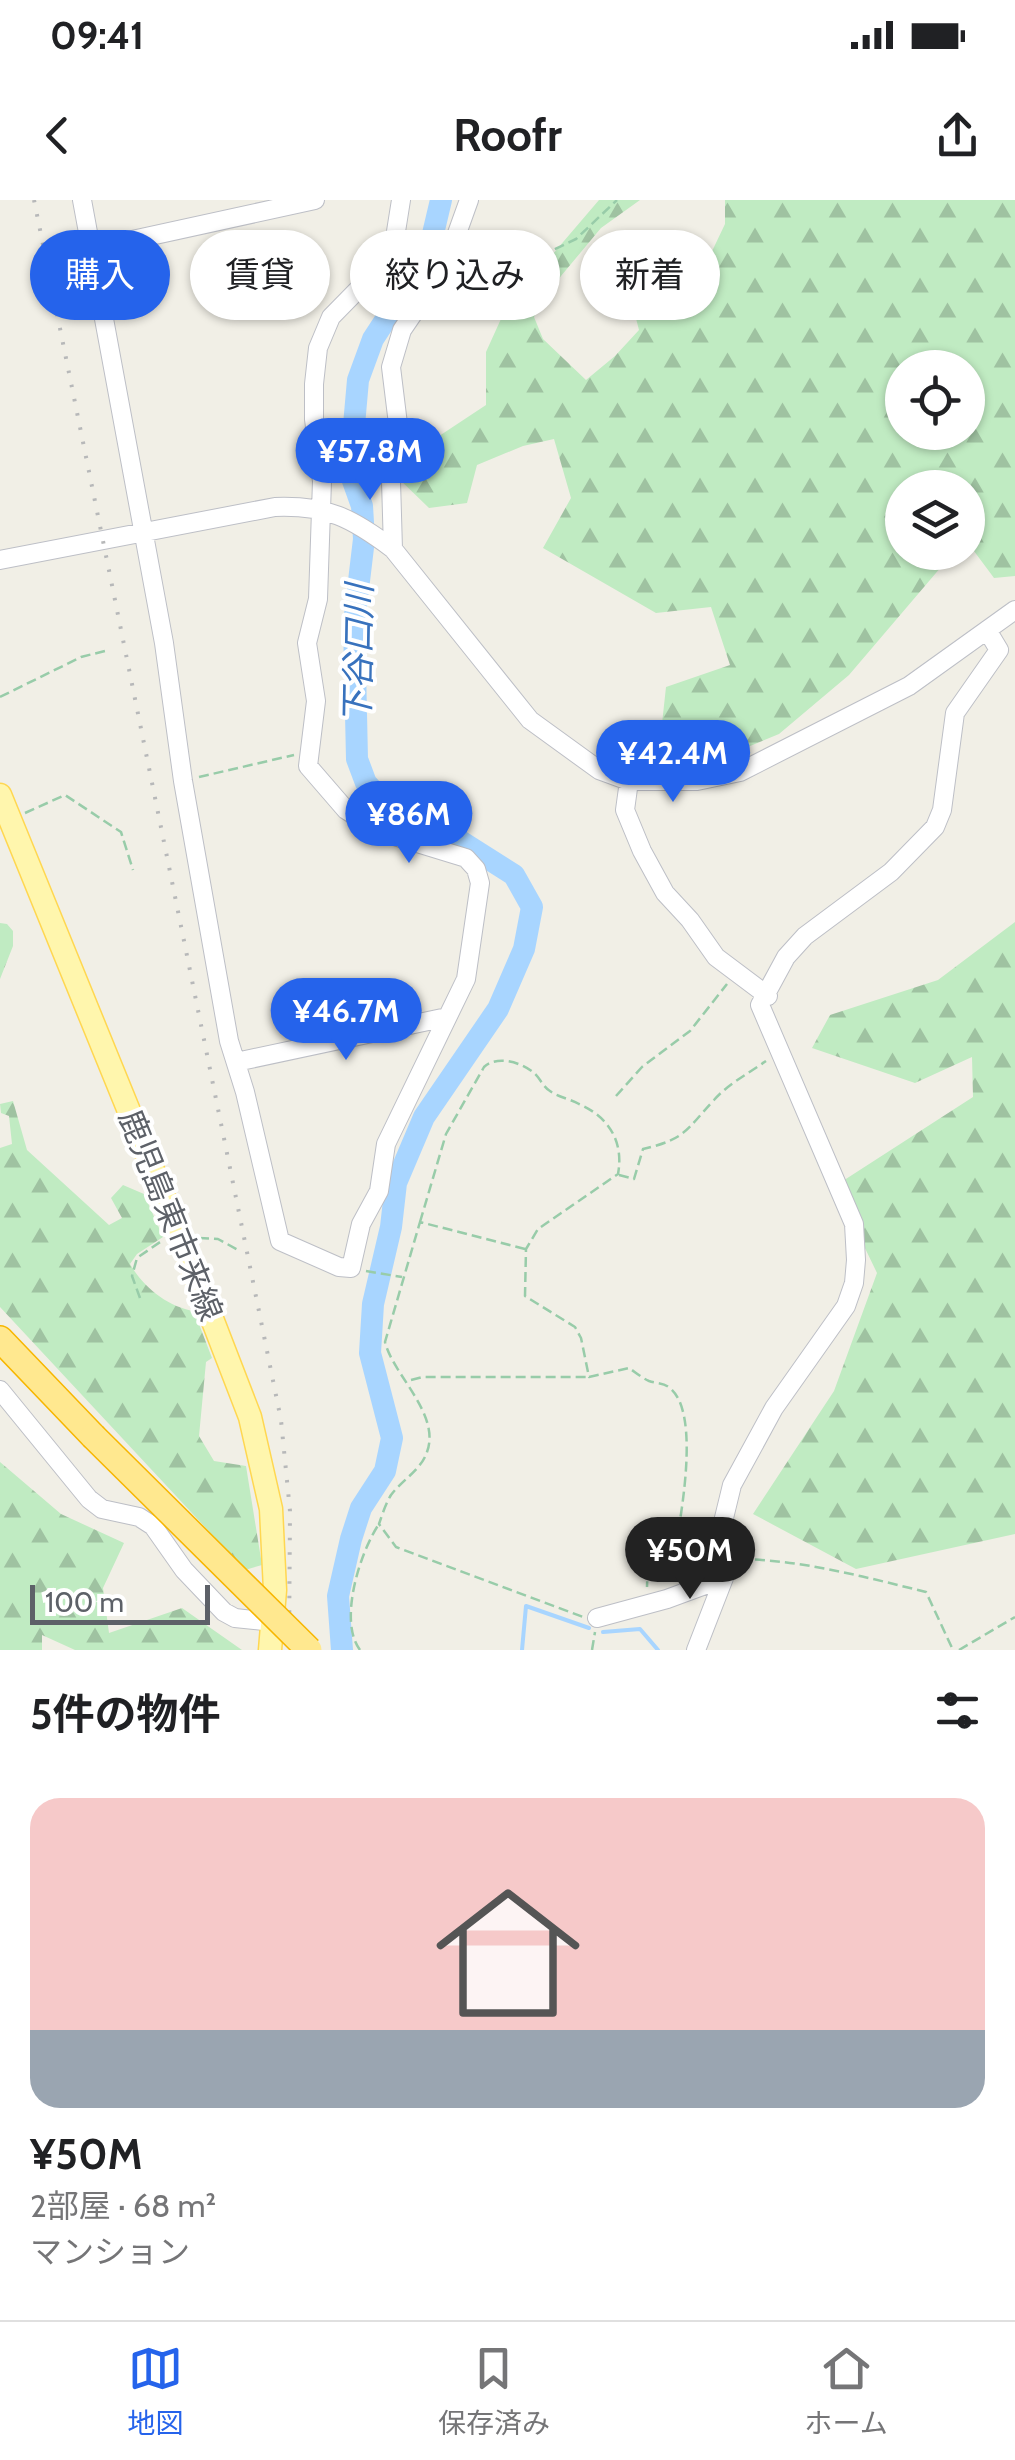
<!DOCTYPE html>
<html lang="ja">
<meta charset="utf-8">
<style>
:root{--surface:#fff;--page:#f2f2f2;--text:#202124;--muted:#757577;--line:#e0e0e0;--accent:#2563eb}
body{margin:0;font-family:Cabin,"Noto Sans JP",sans-serif;background:var(--page);color:var(--text);height:100vh;display:flex;flex-direction:column;font-size:38px;white-space:nowrap}
*{box-sizing:border-box;margin:0}
p{font-size:32px;color:var(--muted)}
.icon{flex:none;width:55px;height:55px;fill:none;stroke:currentColor;stroke-width:2;stroke-linecap:round;stroke-linejoin:round}
.map{position:relative;height:1450px;overflow:hidden}
.panel{display:flex;flex-direction:column;background:var(--surface);flex:1}
.panel>*{flex:none}
.top-card{position:absolute;left:30px;top:30px;width:955px;height:90px;display:flex;gap:20px}
.fabs{position:absolute;left:885px;top:150px;display:grid;gap:20px}
.fabs a{display:grid;place-items:center;width:100px;height:100px;border-radius:50%;background:var(--surface);box-shadow:0 2px 8px #0004;font-size:50px}
.scale{position:absolute;left:30px;bottom:25px;width:180px;box-sizing:border-box;padding-left:10px;border:5px solid #5d6168;border-top:0;font-size:28px;line-height:35px;white-space:nowrap;color:#5d6168;-webkit-text-stroke:8px #fff;paint-order:stroke}
.price{position:absolute;translate:-50% -85px;padding:0 22px;border-radius:35px;background:var(--accent);color:#fff;font-size:32px;line-height:65px;filter:drop-shadow(0 2px 5px #0008)}
.price::after{content:'';position:absolute;left:50%;top:60px;width:30px;height:22px;margin-left:-15px;background:inherit;clip-path:polygon(0 0,100% 0,50% 100%)}
.price.current{background:#222;color:#fff}
ul{padding:0;list-style:none}
li{display:grid;align-content:center;gap:20px;height:530px;padding:0 30px}
li span{display:grid;place-items:center;height:310px;border-radius:30px;color:#555}
li>.icon{margin-inline-start:auto}
span .icon{width:180px;height:180px;fill:#fffc;stroke-width:1}
li b{font-size:42px}
h2{display:flex;justify-content:space-between;align-items:center;height:120px;padding:0 30px;font-size:42px}
.pill{padding:0 35px;border-radius:45px;background:var(--surface);box-shadow:0 2px 8px #0004;font-size:35px;line-height:90px}
.pill.current{background:var(--accent);color:#fff}
.status{display:flex;justify-content:space-between;align-items:center;height:70px;padding:0 50px;background:var(--surface);direction:ltr}
.status svg{height:28px;fill:currentColor}
header{display:flex;justify-content:space-between;align-items:center;height:130px;padding:0 30px;background:var(--surface);font-size:45px;font-weight:700}
.tab-bar{display:flex;justify-content:space-around;align-items:center;height:140px;border-top:2px solid var(--line);background:var(--surface);font-size:28px;color:var(--muted)}
.tab-bar a{display:grid;justify-items:center;gap:5px}
.tab-bar .current{color:var(--accent)}
.map>svg:first-child{display:block}
.forest{fill:url(#forest-firs);fill-rule:evenodd}
.lines{fill:none;stroke-linecap:round;stroke-linejoin:round}
.stream{stroke:#a8d5ff;stroke-width:4}
.river{stroke:#a8d5ff;stroke-width:22}
.minor-casing{stroke:#bdbfc6;stroke-width:20}
.major-casing{stroke:#ffd751;stroke-width:25}
.highway-casing{stroke:#f7b600;stroke-width:28}
.path{stroke:#98cca9;stroke-width:2.5;stroke-dasharray:10 5;stroke-linecap:butt}
.minor{stroke:#fff;stroke-width:18}
.major{stroke:#fff6ad;stroke-width:22}
.highway{stroke:#ffe88f;stroke-width:25}
.rail{stroke:#b7b8b9;stroke-width:4;stroke-dasharray:2.5 12;stroke-linecap:butt}
.highway-bridge-casing{stroke:#f7b600;stroke-width:28;stroke-linecap:butt}
.highway-bridge{stroke:#ffe88f;stroke-width:25}
.labels{text-anchor:middle;dominant-baseline:central;stroke-width:8;stroke-linejoin:round;paint-order:stroke}
.street-label{font-size:32px;fill:#5d6168;stroke:#fff}
.water-label{font-size:35px;font-style:italic;fill:#3872bd;stroke:#fff}
</style>
<div class="status"><b>09:41</b><svg viewBox="0 0 49 12"><path d="M0 12V9h3v3zM5 12V6h3v6zM10 12V3h3v9zM15 12V0h3v12zM26 1h20v11H26zM47 4h2v5h-2z"/></svg></div>
<header><svg class="icon" aria-label="back" viewBox="0 0 24 24"><path d="M15 5l-7 7 7 7"/></svg>Roofr<svg class="icon" aria-label="share" viewBox="0 0 24 24"><path d="M12 15V3M7 8l5-5 5 5M5 13v7h14v-7"/></svg></header>
<div class="map">
<svg width="1015" height="1450" viewBox="0 0 1015 1450">
<defs>
<pattern id="forest-firs" width="22" height="20" patternUnits="userSpaceOnUse" patternTransform="scale(2.5)"><rect width="22" height="20" fill="#c0ebc2"/><path d="M5 1l3.5 6h-7zM16 11l3.5 6h-7z" fill="#9fc2a1"/></pattern>
</defs>
<rect width="100%" height="100%" fill="#f1efe6"/>
<path class="forest" d="M599,0H640L601,28L561,76L534,117L543,139L586,180L615,156L639,130L633,107L664,86L685,108L725,24V0H1015V376L994,378L968,343V288H902V352L953,353L849,475L779,534L690,571L660,542L666,487L730,465L711,407L656,413L543,348L571,298L554,239L523,246L477,265L467,303L429,308L396,276L424,246L486,205V152L505,110ZM902,168H968V232H902Z
M1015,722V1334L856,1369L753,1314L834,1191L877,1073L835,986L973,897L972,857L915,883L812,848L830,815L938,780Z
M0,723L7,724L13,731V746L0,779Z
M13,901L27,950L109,1025L122,1018L111,998L123,985L144,994L163,1037L137,1054L130,1064C143,1087 168,1107 194,1111L212,1158L206,1162L199,1236L214,1261L246,1266L262,1365L245,1370L0,1107V948L12,944L9,916L1,913L0,904Z
M0,1262L61,1314L124,1343L103,1388L109,1433L182,1408L242,1450H75L42,1435V1450H0Z"/>
<g class="lines">
<path class="stream" d="M603,1432L640,1429L658,1450
M522,1450L526,1406L589,1428"/>
<path class="river" d="M342,1450L338,1396L351,1339L361,1308L385,1271L392,1238L370,1153L373,1104L391,1027L396,983L424,917L498,809L524,749L532,707L514,675L443,630L380,598L366,583L357,559L354,423L364,339L362,306L352,278L351,259L358,180L373,139L428,55L441,0"/>
<g class="minor-casing">
<path id="minor" d="M82,0L164,443L183,581L229,841L245,892L280,1041L339,1067L351,1068L361,1024L379,991L386,944L466,779L480,683L476,669L466,658L381,632L346,610L308,566L316,501L307,443L318,399L322,281L314,219V184L318,148L331,117L384,63L394,44L401,0
M469,0L455,39L432,86L402,130L391,167L398,224L391,281L393,349L530,520L599,570L629,581H697L740,572L909,486L1015,410
M91,49L315,0
M0,360L275,307C327,305 352,318 393,349
M629,581L625,610L642,651L665,693L690,720L716,757L768,796
M236,862L447,817
M0,1190L89,1299L102,1309L139,1317L153,1326L184,1370L224,1412L235,1418L273,1422
M597,1418L667,1399L724,1378
M696,1450L724,1378L723,1322L732,1285L774,1208L846,1106L854,1083L856,1060L854,1024L760,805L786,757L805,736L891,672L935,627L942,610L955,513L999,450L987,430"/>
</g>
<g class="major-casing">
<path id="major" d="M0,595L182,1041L250,1217L271,1309L275,1390L270,1450"/>
</g>
<g class="highway-casing">
<path id="highway" d="M0,1139L93,1236"/>
</g>
<path class="path" d="M456,74L474,78L509,71L576,39L617,0
M0,497L81,457L105,451
M199,577L294,555
M25,613L65,595L121,632L133,670
M616,896L642,867L690,831L727,784
M619,975L634,979L643,949C686,939 686,930 714,900C728,884 749,873 766,861
M420,1022L446,934L484,867C497,855 521,862 534,873C540,878 543,887 550,891C558,897 570,899 579,904C609,917 624,942 618,974L538,1029L526,1049L525,1096L575,1127L581,1138L589,1177L629,1168C635,1172 642,1178 649,1181C657,1184 664,1182 671,1189C697,1212 684,1295 679,1327H649L647,1387
M199,1038L218,1039L240,1051
M525,1049L420,1022L385,1142C393,1175 441,1214 427,1252C421,1270 402,1280 391,1295C386,1303 382,1315 379,1324L396,1347L583,1417
M366,1071L402,1077
M140,1098L132,1076L137,1058L163,1040
M411,1180L423,1177H587
M740,1359C802,1360 865,1377 926,1392L953,1450
M360,1450C338,1421 360,1352 379,1324
M592,1450L595,1432
M959,1450L1015,1417"/>
<use href="#minor" class="minor"/>
<use href="#major" class="major"/>
<use href="#highway" class="highway"/>
<path class="rail" d="M34,0L281,1220L290,1311L289,1450"/>
<g class="highway-bridge-casing">
<path id="highway-bridge" d="M93,1236L309,1450"/>
</g>
<use href="#highway-bridge" class="highway-bridge"/>
</g>
<g class="labels">
<g class="street-label">
<text transform="translate(171 1015) rotate(68)">鹿児島東市来線</text>
</g>
<g class="water-label">
<text transform="translate(358 454) rotate(-89)">下谷口川</text>
</g>
</g>
</svg>
<div class="fabs">
<a><svg class="icon" aria-label="locate" viewBox="0 0 24 24"><circle cx="12" cy="12" r="6"/><path d="M12 2v4M12 18v4M2 12h4M18 12h4"/></svg></a>
<a><svg class="icon" aria-label="layers" viewBox="0 0 24 24"><path d="M12 4l9 5-9 5-9-5zM3 14l9 5 9-5"/></svg></a>
</div>
<div class="scale">100 m</div>
<b class="price" style="left:370px;top:303px">¥57.8M</b>
<b class="price" style="left:673px;top:605px">¥42.4M</b>
<b class="price" style="left:409px;top:666px">¥86M</b>
<b class="price" style="left:346px;top:863px">¥46.7M</b>
<b class="price current" style="left:690px;top:1402px">¥50M</b>
<div class="top-card">
<a class="pill current">購入</a>
<a class="pill">賃貸</a>
<a class="pill">絞り込み</a>
<a class="pill">新着</a>
</div>
</div>
<section class="panel">
<h2>5件の物件<svg class="icon" aria-label="filters" viewBox="0 0 24 24"><path d="M4 7h16M4 17h16"/><circle cx="9" cy="7" r="2"/><circle cx="15" cy="17" r="2"/></svg></h2>
<ul>
<li><span style="background:linear-gradient(#f6c9c9 75%,#9aa5b1 0)"><svg class="icon" aria-label="home" viewBox="0 0 24 24"><path d="M3 11l9-7 9 7M6 9v11h12V9"/></svg></span><div><b>¥50M</b><p>2部屋 · 68 m²</p><p>マンション</p></div></li>
</ul>
</section>
<nav class="tab-bar">
<a class="current"><svg class="icon" aria-label="map" viewBox="0 0 24 24"><path d="M3 6l6-2 6 2 6-2v14l-6 2-6-2-6 2zM9 4v14M15 6v14"/></svg>地図</a>
<a><svg class="icon" aria-label="saved" viewBox="0 0 24 24"><path d="M7 4h10v16l-5-4-5 4z"/></svg>保存済み</a>
<a><svg class="icon" aria-label="home" viewBox="0 0 24 24"><path d="M3 11l9-7 9 7M6 9v11h12V9"/></svg>ホーム</a>
</nav>
